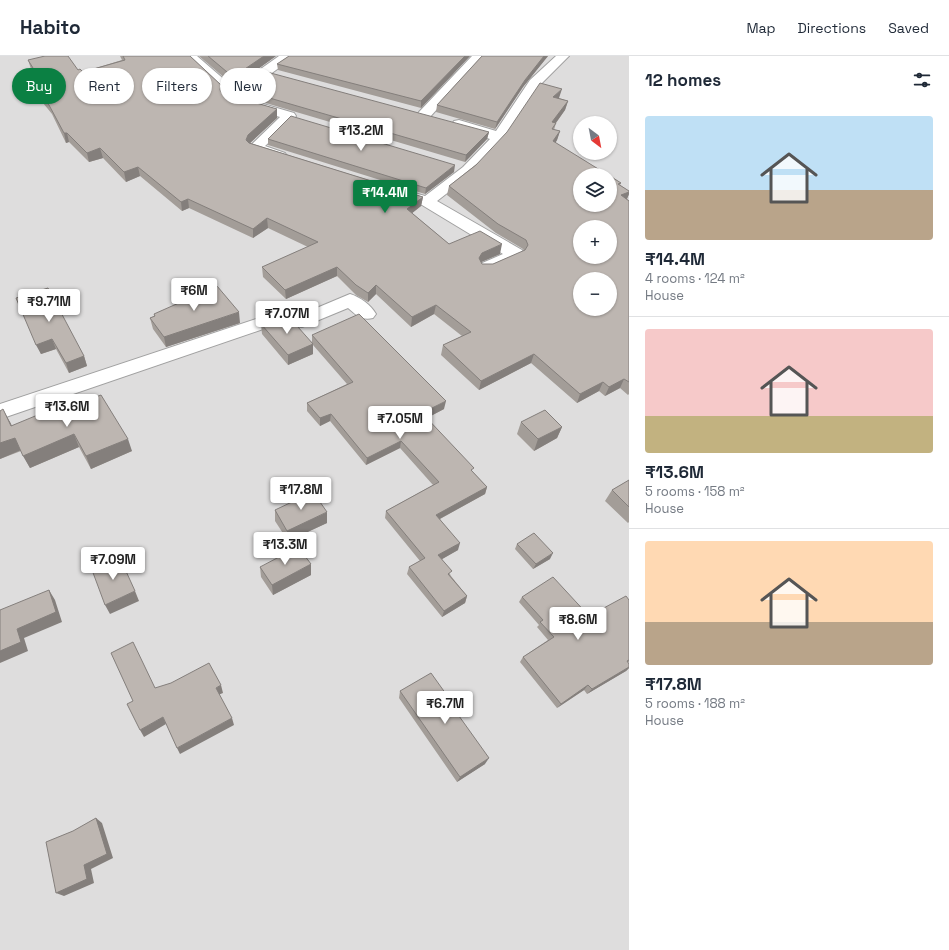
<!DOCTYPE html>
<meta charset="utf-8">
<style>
:root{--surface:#fff;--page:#f6f6f7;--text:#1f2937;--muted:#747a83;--line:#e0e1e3;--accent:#0b8043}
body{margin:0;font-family:"Space Grotesk",sans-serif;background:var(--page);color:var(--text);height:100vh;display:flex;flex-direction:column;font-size:15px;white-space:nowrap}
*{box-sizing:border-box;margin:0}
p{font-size:13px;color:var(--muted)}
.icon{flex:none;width:22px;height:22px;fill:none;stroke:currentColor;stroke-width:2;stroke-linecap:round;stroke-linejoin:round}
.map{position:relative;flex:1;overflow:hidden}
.panel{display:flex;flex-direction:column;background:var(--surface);width:320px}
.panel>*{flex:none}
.top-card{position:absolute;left:12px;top:12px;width:380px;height:36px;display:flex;gap:8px}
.needle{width:26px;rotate:148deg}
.buttons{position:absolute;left:573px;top:60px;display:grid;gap:8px}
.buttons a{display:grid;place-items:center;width:44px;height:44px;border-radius:50%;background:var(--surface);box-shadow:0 1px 3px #0004;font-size:20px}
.price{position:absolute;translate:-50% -34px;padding:0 9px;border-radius:4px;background:#fff;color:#222;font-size:13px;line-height:26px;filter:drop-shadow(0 1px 2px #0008)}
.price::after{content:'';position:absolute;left:50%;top:24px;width:12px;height:9px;margin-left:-6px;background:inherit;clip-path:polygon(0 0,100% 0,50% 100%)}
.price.current{background:var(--accent);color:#fff}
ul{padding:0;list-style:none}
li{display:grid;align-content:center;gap:8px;height:212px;padding:0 16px}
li+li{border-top:1px solid var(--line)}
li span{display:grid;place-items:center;height:124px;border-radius:4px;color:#555}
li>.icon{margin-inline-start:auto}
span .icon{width:72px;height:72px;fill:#fffc;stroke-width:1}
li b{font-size:17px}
h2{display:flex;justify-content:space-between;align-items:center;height:48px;padding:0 16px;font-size:17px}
.tag{padding:0 14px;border-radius:18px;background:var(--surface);box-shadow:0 1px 3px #0004;font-size:14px;line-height:36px}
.tag.current{background:var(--accent);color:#fff}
header{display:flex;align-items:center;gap:24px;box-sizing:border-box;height:56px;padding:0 20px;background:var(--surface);border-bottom:1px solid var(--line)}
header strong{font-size:19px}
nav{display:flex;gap:22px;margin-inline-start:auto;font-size:14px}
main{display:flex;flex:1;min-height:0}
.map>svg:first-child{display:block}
.residential{fill:#dedddd;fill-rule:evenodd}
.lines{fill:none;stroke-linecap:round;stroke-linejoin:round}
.minor-casing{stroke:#a1a1a1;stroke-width:2}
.minor{fill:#fff;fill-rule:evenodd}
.wall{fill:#a39d98}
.shaded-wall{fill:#847f7c}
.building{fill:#bdb6b1;stroke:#847f7c;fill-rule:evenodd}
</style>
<header>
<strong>Habito</strong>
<nav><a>Map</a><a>Directions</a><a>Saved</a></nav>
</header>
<main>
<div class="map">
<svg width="629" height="894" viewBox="0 0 629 894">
<rect width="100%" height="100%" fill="#f0ede8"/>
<path class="residential" d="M0,0H629V894H0ZM580,67H610V97H580ZM580,119H610V149H580ZM580,171H610V201H580ZM580,223H610V253H580Z"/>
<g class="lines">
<g class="minor-casing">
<path id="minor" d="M184,0H197L234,32L279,0H300L298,3L287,6L239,41L294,57L296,60L294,63L265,90L285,97L287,100L285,103L280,104L250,95L248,92L280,61L224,45L222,42L224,39L223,37Z
M472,0H485L429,62H419L417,59L419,56Z
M556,0H569L540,29L504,84L473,117L437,145L522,194L524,198L522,202C510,207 494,219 480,216L478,212L480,208L503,198L422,149L388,139L385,136L388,133L393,131L425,140L463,111L490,83L454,71L452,68L454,65L459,64L496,75L530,24Z
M350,238C360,241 371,249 376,258L373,262C362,265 356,259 348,252L302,271H269L0,363V348L262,261L268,259H300Z"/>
</g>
<use href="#minor" class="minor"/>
</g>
<path class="wall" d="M120,0H190L221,29L222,37L277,53V62L250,87L423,141L421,150L412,157L449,188L500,198L481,206L482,208H493L524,195L523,193L496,177L447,139L449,130L559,42L568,45L565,54L556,67L554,74L560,75L557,84L555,87L621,127L620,129L629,135V138L627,143L629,145V338L628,339L620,332L605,340L599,335L577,347L531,307L479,334L441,299L443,289L462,280L434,258L411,271L376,238L368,246L356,239L337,220L286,243L263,221L262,211L308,191L268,172L253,182L189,152L182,155L140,120L126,126L103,102L89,106L69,86L66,87L52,58L43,47L40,38L46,37L31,13L28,4L78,14L83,16L122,4Z
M199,0H276L234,30Z
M289,0H470L421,52L278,14L277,8Z
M482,0H548L523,31L495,73L436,56L437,49Z
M242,34L489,76L487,83L465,106L242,40Z
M268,83L454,116L425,138L268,89Z
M16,242L84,300L87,310L69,317L56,293L41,298Z
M154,258L240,267L166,291L153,273L150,262L154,260Z
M261,268L312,286V279L444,353L427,362L473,416L487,431L485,438L440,463L458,494L442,503L451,520L467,540L465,547L442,561L407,518L409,511L420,505L385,462L386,455L433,429L400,392L366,409L330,365L320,370L307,355V347L347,328L313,289V298L288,309L262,278Z
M0,355L10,366L12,370L60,355L132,395L91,413L79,391L30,412L21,395L0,403Z
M521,366L562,371L557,382L534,395L517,378Z
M629,424V466L628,467L605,445L612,434Z
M275,454L327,467L288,485L275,465Z
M517,488L550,503L533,513L515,493Z
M260,511L311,519L273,539L261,521Z
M522,541L589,560L629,544V606H628L629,608V612L626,615L587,638L584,634L557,652L520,606L523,601L548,584L537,571L539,569L519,546Z
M400,635L485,708L457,726L399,642Z"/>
<path class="shaded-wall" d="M264,0H276L234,30L233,21Z
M465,0H470L421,52V45Z
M544,0H548L523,31L495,73L497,66L525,24Z
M562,33L559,42L551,50L553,41Z
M568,45L565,54L550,75L552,66Z
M277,53V62L249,88L246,84L248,79Z
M560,75L557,84L551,95L553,85Z
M489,76L487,83L465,106L466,99Z
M64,77H67L69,86L66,87Z
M100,92L103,102L89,106L87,97Z
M455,109L454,116L425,138L426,132Z
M138,111L140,120L126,126L124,116Z
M629,136V138L626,145L621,139Z
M423,141L421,150L406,162L407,153Z
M188,143L189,152L182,155L181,146Z
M267,162L268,172L253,182V173Z
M502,188L500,198L479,207V202L482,197Z
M337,211V220L286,243L285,234Z
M376,229V238L368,246V237Z
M436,249L434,258L411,271L412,261Z
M239,256L240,267L166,291L164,281Z
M52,283L56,293L41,298L36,289Z
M313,288V298L288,309V299Z
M534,298L531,307L479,334L481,325Z
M84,300L87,310L69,317L66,307Z
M624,323L620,332L605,340L609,331Z
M603,326L599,335L577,347L580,338Z
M446,345L444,353L421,365L422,357Z
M3,353L10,366L18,383L11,370Z
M331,358L330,365L320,370V362Z
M562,371L557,382L534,395L538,383Z
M74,378L79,391L30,412L23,400Z
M15,382L21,394L0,403V387Z
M128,383L132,395L91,413L86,400Z
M401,385L400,392L366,409L367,402Z
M487,431L485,438L434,466L436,459Z
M327,456V467L288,485L287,475Z
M460,487L458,494L437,506L438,499Z
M553,497L550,503L533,513L536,508Z
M311,508V519L273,539L272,529Z
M49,534L55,544L62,566L24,582L28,595L0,607V595Z
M135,535L139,545L110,558L105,549Z
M467,540L465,547L442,561L444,555Z
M629,611V612L626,615L587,638L592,633Z
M221,629L223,637L218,639L216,632Z
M588,629L584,634L557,652L561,648Z
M163,661L166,668L144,681L140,674Z
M232,662L234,669L180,698L177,692Z
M489,702L485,708L457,726L460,721Z
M96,762L102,767L113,802L91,813L94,827L64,840L56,837L84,809Z"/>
<path class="building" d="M45,0H68L78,14L80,13L83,16L125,4L123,0H190L221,29L220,34L222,37L277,53L248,79L246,84L249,87L423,141L407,153L449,188L480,175L502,188L482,197L479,202L482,208H493L525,194L528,189L526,184L498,168L449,130L476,109L507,76L540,27L562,33L553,41L568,45L552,66L556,67L552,73L560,75L553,85L608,119H580V149H610V120L621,127L618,128L629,135V136L621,139L629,145V326L624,323L609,331L603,326L580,338L534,298L481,325L443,289L471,276L436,249L412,261L376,229L368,237L356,229L337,211L285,234L262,211L318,186L267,162L253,173L188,143L181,146L138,111L124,116L100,92L87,97L67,77H64L49,49L40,38L48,36L28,4ZM580,171H610V201H580ZM580,223H610V253H580Z
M208,0H264L233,21Z
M289,0H465L421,45L277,8Z
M482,0H544L525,24L497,66L437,49Z
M267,16L489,76L466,99L242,34Z
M291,60L455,109L426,132L268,83Z
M217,230L239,256L164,281L150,262L155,260L154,258Z
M48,232L84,300L66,307L52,283L36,289L16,242Z
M359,258L446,345L422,357L474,412L471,414L487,431L436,459L460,487L438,499L452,515L448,518L467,540L444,555L409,511L425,502L386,455L439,426L401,385L367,402L331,358L320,362L307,347L353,326L312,279Z
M275,262H290L313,288L288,299L261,268Z
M101,339L128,383L86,400L74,378L23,400L15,382L0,387V355L3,353L11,370L57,351L60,355Z
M545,354L562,371L538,383L521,366Z
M629,424V451L612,434Z
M313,436L327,456L287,475L275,454Z
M534,477L553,497L536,508L517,488Z
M298,491L311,508L272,529L260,511Z
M120,502L135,535L105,549L92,514Z
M553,521L589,560L626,540L629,544V604L627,605L629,608V611L592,633L588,629L561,648L523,601L554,581L540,566L543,564L522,541Z
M49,534L56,556L17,573L21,586L0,595V554Z
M133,586L155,632L171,627L209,607L221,629L216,632L232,662L177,692L163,661L140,674L127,648L133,645L111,597Z
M431,617L446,638L444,639L489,702L460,721L400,635Z
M96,762L107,798L84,809L87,823L56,837L46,786L73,775Z"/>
</svg>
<div class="buttons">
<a><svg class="needle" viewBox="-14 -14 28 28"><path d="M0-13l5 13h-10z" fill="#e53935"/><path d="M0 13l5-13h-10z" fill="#747a83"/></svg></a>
<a><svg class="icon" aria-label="layers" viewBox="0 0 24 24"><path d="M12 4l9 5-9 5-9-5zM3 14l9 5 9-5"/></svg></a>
<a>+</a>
<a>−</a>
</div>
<b class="price" style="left:361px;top:96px">₹13.2M</b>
<b class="price current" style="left:385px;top:158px">₹14.4M</b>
<b class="price" style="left:194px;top:256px">₹6M</b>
<b class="price" style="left:49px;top:267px">₹9.71M</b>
<b class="price" style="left:287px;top:279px">₹7.07M</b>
<b class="price" style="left:67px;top:372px">₹13.6M</b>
<b class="price" style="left:400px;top:384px">₹7.05M</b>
<b class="price" style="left:301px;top:455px">₹17.8M</b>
<b class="price" style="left:285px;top:510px">₹13.3M</b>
<b class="price" style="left:113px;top:525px">₹7.09M</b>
<b class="price" style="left:578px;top:585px">₹8.6M</b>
<b class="price" style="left:445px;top:669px">₹6.7M</b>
<div class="top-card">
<a class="tag current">Buy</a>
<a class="tag">Rent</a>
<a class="tag">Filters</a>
<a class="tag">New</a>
</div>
</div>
<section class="panel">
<h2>12 homes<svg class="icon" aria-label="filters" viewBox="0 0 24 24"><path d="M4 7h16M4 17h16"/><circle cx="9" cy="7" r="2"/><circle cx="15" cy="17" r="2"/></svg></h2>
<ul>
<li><span style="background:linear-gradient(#bfe0f5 60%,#b9a48a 0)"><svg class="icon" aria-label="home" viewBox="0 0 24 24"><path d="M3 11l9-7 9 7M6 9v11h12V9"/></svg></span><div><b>₹14.4M</b><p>4 rooms · 124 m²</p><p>House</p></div></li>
<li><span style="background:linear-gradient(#f6c9c9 70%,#c2b280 0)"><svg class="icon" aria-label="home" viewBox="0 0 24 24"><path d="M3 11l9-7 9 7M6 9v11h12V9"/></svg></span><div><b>₹13.6M</b><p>5 rooms · 158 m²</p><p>House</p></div></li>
<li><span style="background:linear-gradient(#ffd9b3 65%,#b9a48a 0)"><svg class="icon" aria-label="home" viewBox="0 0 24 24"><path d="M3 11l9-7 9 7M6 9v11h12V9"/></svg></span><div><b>₹17.8M</b><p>5 rooms · 188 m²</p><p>House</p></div></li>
</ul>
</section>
</main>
